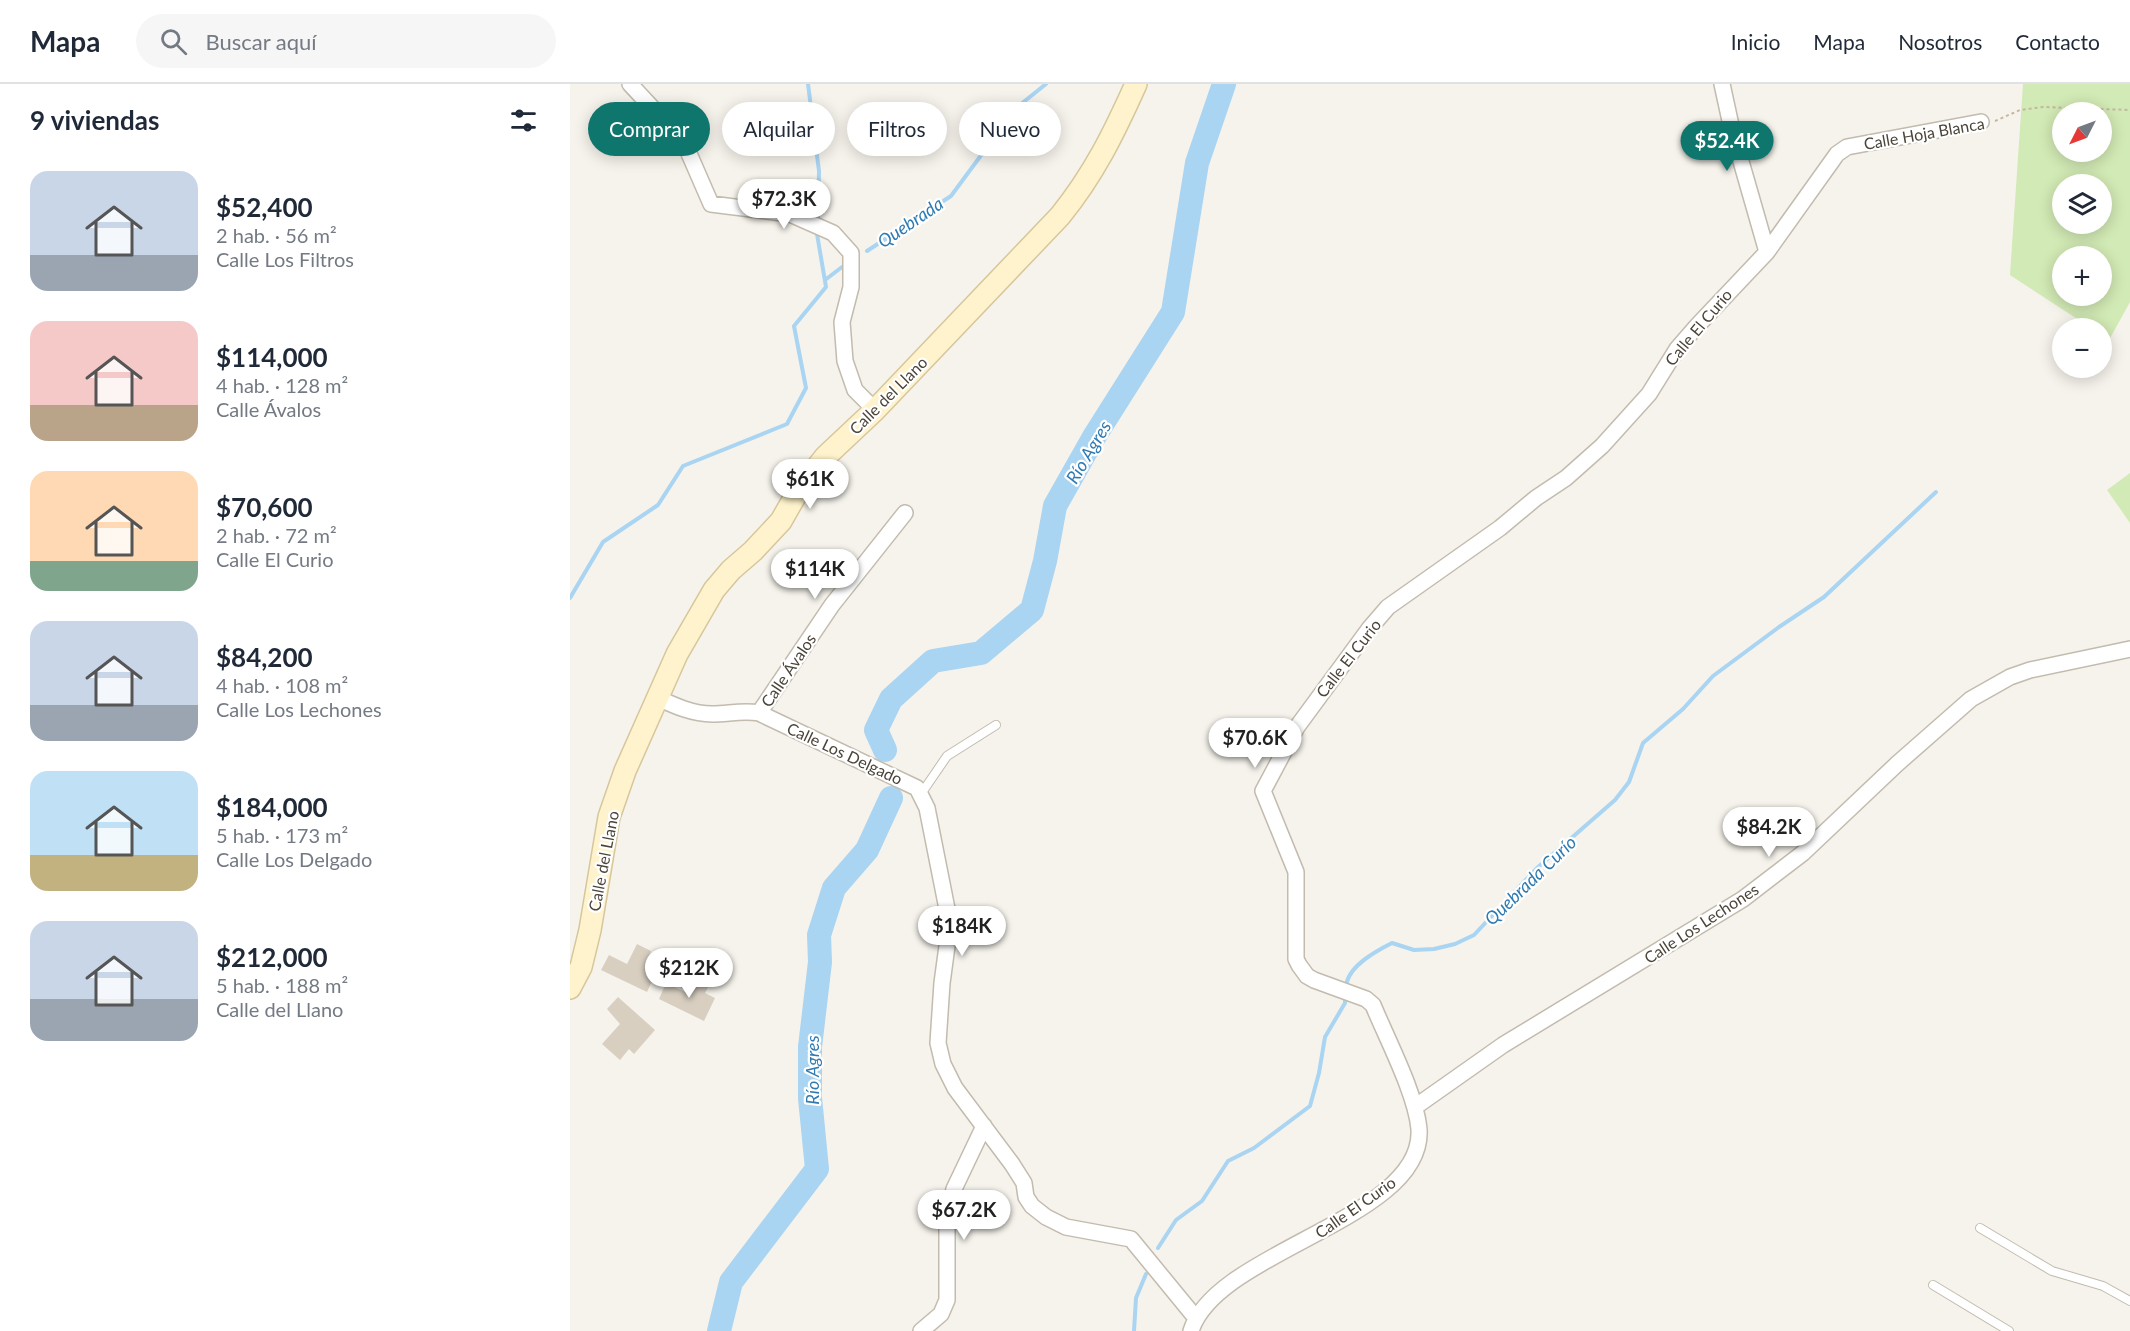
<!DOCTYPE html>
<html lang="es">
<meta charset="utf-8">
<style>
:root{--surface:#fff;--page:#f6f6f7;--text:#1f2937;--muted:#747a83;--line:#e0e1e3;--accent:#0f766e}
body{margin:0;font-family:Lato,sans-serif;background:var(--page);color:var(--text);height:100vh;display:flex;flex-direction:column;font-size:22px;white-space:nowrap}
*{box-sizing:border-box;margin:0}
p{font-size:20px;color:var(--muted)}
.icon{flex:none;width:33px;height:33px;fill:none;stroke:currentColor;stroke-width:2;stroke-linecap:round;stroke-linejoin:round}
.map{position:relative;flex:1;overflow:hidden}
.drawer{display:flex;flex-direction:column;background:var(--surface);width:570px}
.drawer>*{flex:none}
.guide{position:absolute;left:18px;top:18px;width:570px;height:54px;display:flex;gap:12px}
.needle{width:39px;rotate:228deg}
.buttons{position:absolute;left:1482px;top:18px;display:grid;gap:12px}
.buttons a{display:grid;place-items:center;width:60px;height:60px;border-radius:50%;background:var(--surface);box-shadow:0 3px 15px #0003;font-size:30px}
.price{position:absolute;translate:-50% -51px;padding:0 14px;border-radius:21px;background:#fff;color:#222;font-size:20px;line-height:39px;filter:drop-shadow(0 2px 3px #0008)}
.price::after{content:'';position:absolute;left:50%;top:36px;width:18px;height:14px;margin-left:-9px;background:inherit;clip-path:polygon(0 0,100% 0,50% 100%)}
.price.current{background:var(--accent);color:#fff}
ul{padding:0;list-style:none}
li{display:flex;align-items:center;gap:18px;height:150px;padding:0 30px}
li span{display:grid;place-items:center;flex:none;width:168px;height:120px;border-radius:18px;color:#555}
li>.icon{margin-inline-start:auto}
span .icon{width:72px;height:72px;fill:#fffc;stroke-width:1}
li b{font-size:26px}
h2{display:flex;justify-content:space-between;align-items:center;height:72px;padding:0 30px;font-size:26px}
.tag{padding:0 21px;border-radius:27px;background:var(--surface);box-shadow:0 3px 15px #0003;font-size:21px;line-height:54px}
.tag.current{background:var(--accent);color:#fff}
header{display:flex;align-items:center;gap:36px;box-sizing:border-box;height:84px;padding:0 30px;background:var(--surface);border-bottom:2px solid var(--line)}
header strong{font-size:28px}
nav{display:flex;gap:33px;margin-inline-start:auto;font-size:21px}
.search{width:420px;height:54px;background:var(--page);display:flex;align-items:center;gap:15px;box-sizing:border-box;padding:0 21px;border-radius:33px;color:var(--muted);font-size:22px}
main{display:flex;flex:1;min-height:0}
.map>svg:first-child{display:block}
.green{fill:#d2eab5;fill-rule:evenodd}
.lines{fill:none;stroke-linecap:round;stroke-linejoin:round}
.stream{stroke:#a9d4f2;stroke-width:4}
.river{stroke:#a9d4f2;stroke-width:24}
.building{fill:#d8cfc1}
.lane-casing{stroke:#c2bbae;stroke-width:10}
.street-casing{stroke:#c2bbae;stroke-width:18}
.secondary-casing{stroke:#d6c79b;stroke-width:24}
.path{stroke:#c4b79f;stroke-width:2;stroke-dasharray:3 3;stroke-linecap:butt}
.lane{stroke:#fff;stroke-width:8}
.street{stroke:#fff;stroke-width:15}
.secondary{stroke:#fff3cd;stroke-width:21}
.labels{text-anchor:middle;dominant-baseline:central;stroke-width:4.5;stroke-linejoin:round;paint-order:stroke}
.street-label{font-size:16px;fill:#4b4439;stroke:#fff}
.water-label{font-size:18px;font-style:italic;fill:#2e7ab2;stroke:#fff}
</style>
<header>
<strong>Mapa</strong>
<div class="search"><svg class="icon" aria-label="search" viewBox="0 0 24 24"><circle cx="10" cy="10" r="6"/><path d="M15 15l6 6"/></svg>Buscar aquí</div>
<nav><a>Inicio</a><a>Mapa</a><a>Nosotros</a><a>Contacto</a></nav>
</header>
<main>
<section class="drawer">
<h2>9 viviendas<svg class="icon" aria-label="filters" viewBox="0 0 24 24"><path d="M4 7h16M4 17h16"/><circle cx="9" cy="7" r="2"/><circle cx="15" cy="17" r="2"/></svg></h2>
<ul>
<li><span style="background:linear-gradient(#c9d6e8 70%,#9aa5b1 0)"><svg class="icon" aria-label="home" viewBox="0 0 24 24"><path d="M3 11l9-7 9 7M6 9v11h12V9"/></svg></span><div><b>$52,400</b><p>2 hab. · 56 m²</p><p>Calle Los Filtros</p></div></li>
<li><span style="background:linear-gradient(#f6c9c9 70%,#b9a48a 0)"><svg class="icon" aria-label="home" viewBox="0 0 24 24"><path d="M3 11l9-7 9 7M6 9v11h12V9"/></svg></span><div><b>$114,000</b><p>4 hab. · 128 m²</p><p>Calle Ávalos</p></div></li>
<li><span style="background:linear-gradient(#ffd9b3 75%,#7fa58c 0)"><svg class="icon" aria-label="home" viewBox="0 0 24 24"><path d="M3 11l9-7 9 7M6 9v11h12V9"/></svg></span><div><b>$70,600</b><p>2 hab. · 72 m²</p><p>Calle El Curio</p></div></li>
<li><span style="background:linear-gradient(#c9d6e8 70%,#9aa5b1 0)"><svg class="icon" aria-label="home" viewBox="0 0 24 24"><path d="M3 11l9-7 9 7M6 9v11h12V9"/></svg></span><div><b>$84,200</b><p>4 hab. · 108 m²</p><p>Calle Los Lechones</p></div></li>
<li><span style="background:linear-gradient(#bfe0f5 70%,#c2b280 0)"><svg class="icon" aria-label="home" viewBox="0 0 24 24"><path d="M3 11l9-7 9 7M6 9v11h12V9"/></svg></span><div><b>$184,000</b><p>5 hab. · 173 m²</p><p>Calle Los Delgado</p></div></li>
<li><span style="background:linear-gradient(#c9d6e8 65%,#9aa5b1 0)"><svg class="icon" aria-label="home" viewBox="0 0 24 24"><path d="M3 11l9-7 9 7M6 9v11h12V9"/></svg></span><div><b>$212,000</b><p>5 hab. · 188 m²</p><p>Calle del Llano</p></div></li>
</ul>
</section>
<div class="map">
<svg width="1560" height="1247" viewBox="0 0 1560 1247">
<rect width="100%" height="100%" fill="#f6f3ec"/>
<path class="green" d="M1453,0H1560V218L1539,256L1532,251V244H1521L1440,191ZM1492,28H1532V68H1492ZM1492,100H1532V140H1492ZM1492,172H1532V212H1492Z
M1560,389V439L1537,406Z"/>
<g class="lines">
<path class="stream" d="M238,0L249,87L248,135
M297,167L381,112L446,24L476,0
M255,196L272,183
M0,514L33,458L88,421L113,382L217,340L236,304L224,242L256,203L247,150
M776,904C776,883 806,867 822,859L844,866L864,865L885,860L904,851L967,784L1045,716L1059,698L1073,659L1113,625L1143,592L1209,543L1254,513L1366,408
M588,1164L606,1136L632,1117L658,1077L684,1064L740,1022L749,989L755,953L775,919V911
M564,1247L566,1214L576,1190"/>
<path class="river" d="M315,666L306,646L321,615L363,577L411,569L462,526L475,477L485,422L524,353L603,228L627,79L654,0
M149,1247L161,1198L247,1085L240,1014V963L250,878L249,851L264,804L297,766L321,714"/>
</g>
<path class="building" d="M67,860L81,867L76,878L88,884L77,908L31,886L39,871L57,880Z
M129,896L139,901L135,909L145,914L134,937L89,915L96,899L115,908L119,899L126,903Z
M48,913L85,946L64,970L59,965L50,976L32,960L50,940L37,925Z"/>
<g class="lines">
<g class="lane-casing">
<path id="lane" d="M351,710L377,672L426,641
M1410,1144L1482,1187L1533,1202L1560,1217
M1363,1201L1439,1247"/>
</g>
<g class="street-casing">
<path id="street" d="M60,0L114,58L141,120L220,130L263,149L281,169V203L272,238L275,277L285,306L305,326
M1152,0L1162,46L1197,168
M88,614C105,622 123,630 142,630C158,630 173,626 189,629L347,704L357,724L380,840L372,899L368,959L373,980L385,1004L442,1080L454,1099L456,1113L462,1122L476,1133L496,1143L561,1155L625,1233
M189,629L262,521L335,429
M845,1023L933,961L1173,815L1233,769L1327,680L1401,615L1440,593L1460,586L1560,565
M351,1247L371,1230L377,1216V1136L384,1105L414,1042
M621,1247C646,1166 855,1135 849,1045C846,1010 817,955 803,921L796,915L744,896L737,892L729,881L726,875V788L693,707L727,643L799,545L818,523L930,444L966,414L996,394L1032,362L1079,310L1107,265L1127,242L1197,168L1267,70L1277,63L1411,38"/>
</g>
<g class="secondary-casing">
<path id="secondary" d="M0,904L11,883L20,846L39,733L55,687L107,570L144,506L161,486L183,467L211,437L227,409L255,373L305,326L490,132C524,90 544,49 566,0"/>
</g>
<path class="path" d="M1425,37L1450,26L1473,23L1560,26"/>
<use href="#lane" class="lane"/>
<use href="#street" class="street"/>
<use href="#secondary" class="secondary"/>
</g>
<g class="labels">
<g class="street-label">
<text transform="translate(1354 49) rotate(-10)">Calle Hoja Blanca</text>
<text transform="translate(1128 243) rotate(-50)">Calle El Curio</text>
<text transform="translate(318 311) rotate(-45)">Calle del Llano</text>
<text transform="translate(778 574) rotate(-52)">Calle El Curio</text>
<text transform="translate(218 586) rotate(-56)">Calle Ávalos</text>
<text transform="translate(275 669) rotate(25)">Calle Los Delgado</text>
<text transform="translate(33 777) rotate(-79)">Calle del Llano</text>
<text transform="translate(1131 839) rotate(-33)">Calle Los Lechones</text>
<text transform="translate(785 1123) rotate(-35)">Calle El Curio</text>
</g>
<g class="water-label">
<text transform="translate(340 138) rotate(-34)">Quebrada</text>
<text transform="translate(518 368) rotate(-59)">Río Agres</text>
<text transform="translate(960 796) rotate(-44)">Quebrada Curío</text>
<text transform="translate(242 986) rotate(-90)">Río Agres</text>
</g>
</g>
</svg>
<div class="buttons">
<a><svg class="needle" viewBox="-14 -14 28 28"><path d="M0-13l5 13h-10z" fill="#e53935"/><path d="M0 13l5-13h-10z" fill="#747a83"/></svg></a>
<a><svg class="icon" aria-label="layers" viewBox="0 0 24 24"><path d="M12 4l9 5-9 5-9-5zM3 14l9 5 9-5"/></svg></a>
<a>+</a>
<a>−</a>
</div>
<b class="price current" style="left:1157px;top:88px">$52.4K</b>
<b class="price" style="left:214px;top:146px">$72.3K</b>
<b class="price" style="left:240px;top:426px">$61K</b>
<b class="price" style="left:245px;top:516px">$114K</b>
<b class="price" style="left:685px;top:685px">$70.6K</b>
<b class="price" style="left:1199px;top:774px">$84.2K</b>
<b class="price" style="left:392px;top:873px">$184K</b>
<b class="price" style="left:119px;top:915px">$212K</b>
<b class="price" style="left:394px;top:1157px">$67.2K</b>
<div class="guide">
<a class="tag current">Comprar</a>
<a class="tag">Alquilar</a>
<a class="tag">Filtros</a>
<a class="tag">Nuevo</a>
</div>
</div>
</main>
